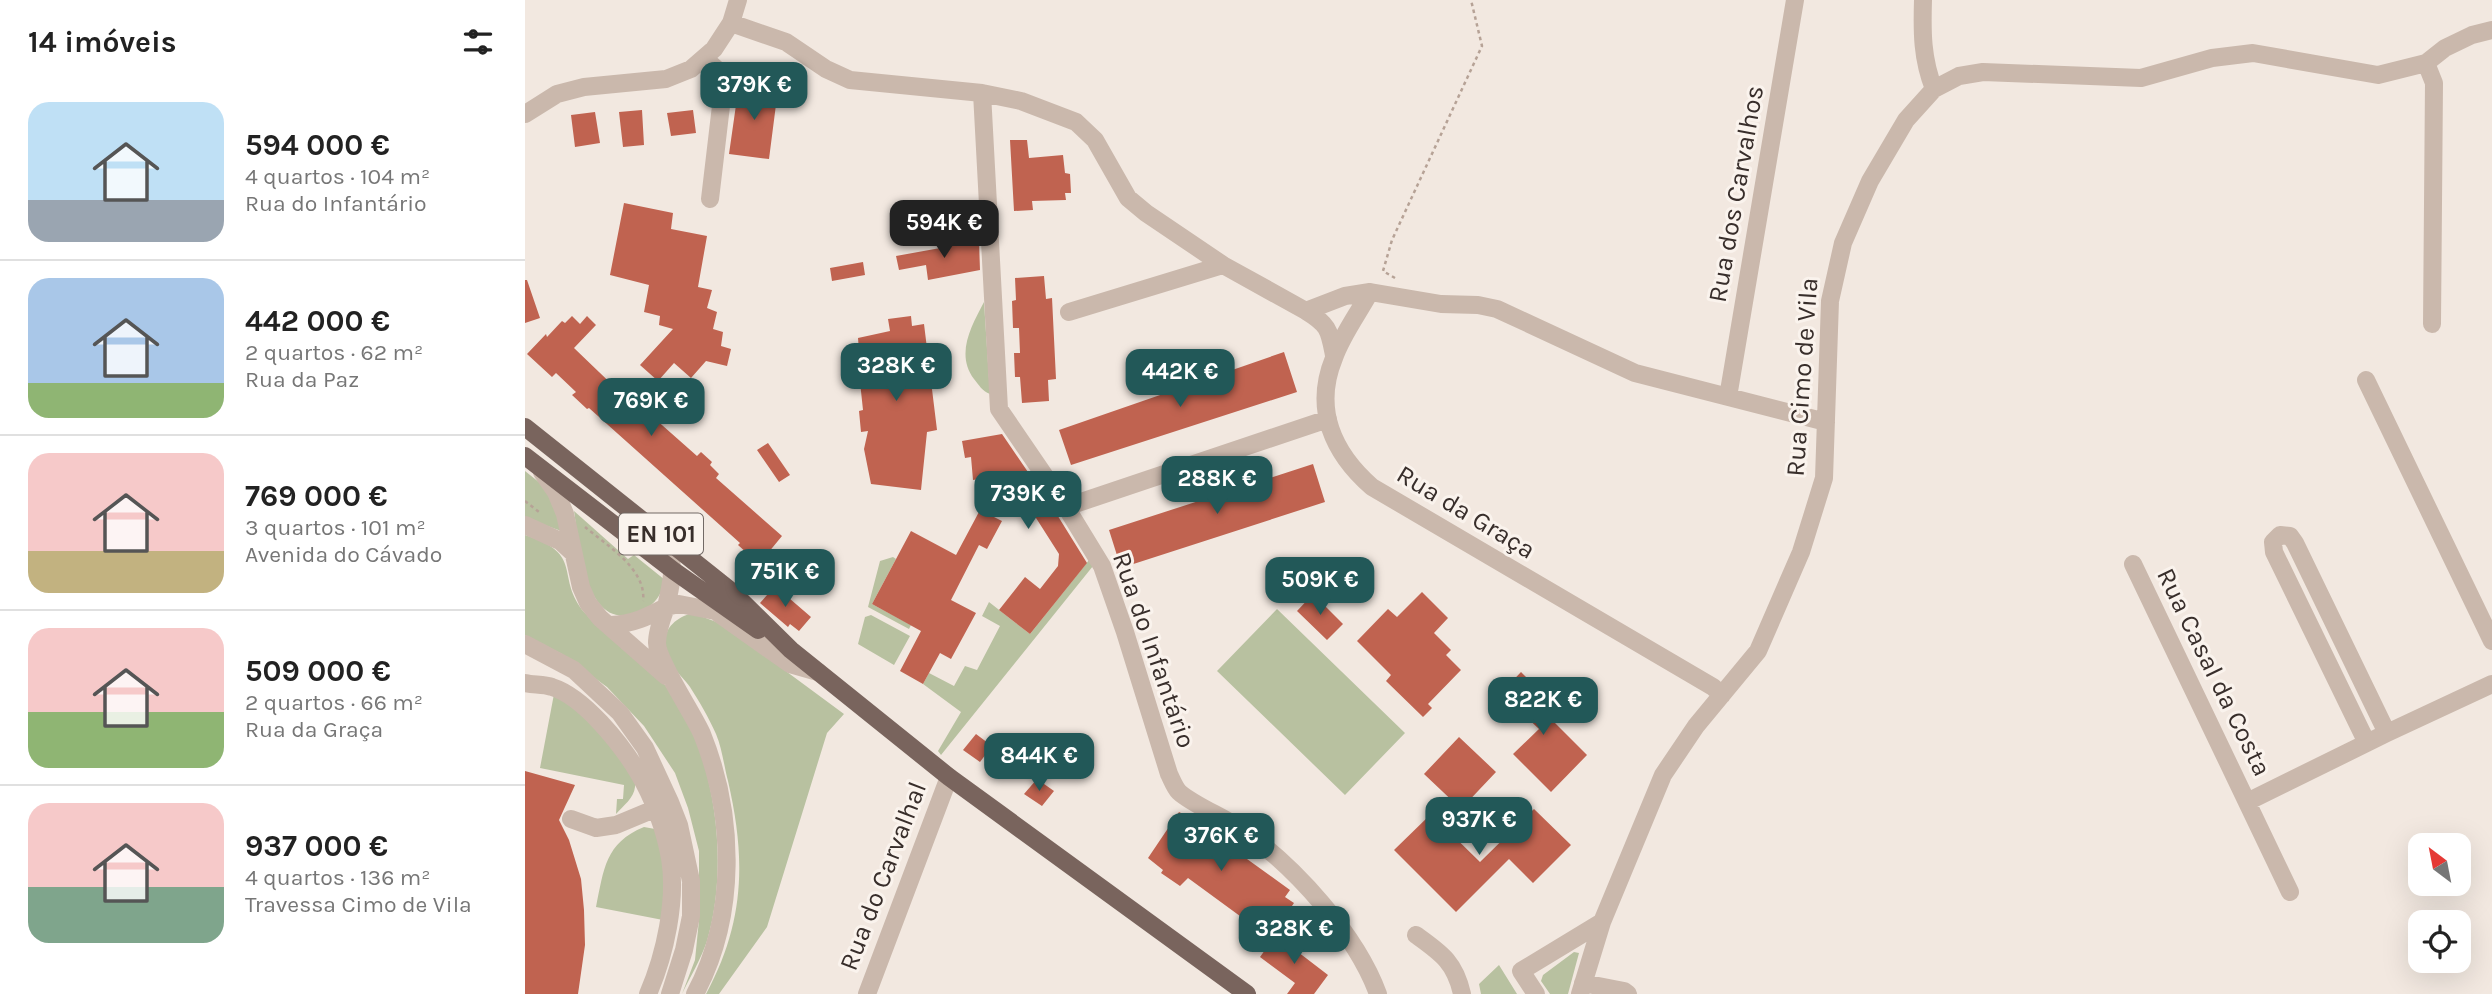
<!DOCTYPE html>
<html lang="pt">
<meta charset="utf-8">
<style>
:root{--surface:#fff;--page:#f2f2f2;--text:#222;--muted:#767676;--line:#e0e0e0;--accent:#225858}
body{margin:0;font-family:Karla,sans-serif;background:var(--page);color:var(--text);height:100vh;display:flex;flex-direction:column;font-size:26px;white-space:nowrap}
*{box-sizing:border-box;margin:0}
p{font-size:23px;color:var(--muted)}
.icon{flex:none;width:38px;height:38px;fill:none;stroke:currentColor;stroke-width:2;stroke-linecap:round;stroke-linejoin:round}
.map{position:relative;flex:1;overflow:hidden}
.details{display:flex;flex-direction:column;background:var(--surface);width:525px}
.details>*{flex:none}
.needle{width:46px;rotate:328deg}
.controls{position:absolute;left:1883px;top:833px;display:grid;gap:14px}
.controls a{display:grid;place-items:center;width:63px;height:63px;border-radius:14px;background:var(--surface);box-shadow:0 7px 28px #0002;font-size:35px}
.price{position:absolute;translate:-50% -60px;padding:0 16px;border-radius:14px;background:var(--accent);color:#fff;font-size:23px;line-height:46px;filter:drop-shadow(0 2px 4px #0008)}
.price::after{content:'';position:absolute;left:50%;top:42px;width:21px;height:16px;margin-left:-10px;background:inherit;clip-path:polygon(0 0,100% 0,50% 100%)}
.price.selected{background:#222;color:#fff}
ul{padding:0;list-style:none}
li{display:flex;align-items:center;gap:21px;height:175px;padding:0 28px}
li+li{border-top:2px solid var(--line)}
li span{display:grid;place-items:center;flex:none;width:196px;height:140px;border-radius:21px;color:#555}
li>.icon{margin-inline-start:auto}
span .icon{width:84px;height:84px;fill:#fffc;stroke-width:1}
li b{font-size:30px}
h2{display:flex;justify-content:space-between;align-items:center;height:84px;padding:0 28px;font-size:30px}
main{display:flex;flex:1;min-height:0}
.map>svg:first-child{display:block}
.green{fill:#b8c1a0}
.building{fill:#c06350}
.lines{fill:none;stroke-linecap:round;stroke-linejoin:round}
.path{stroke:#b6a296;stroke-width:2.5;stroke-dasharray:3.5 3.5;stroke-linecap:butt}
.minor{stroke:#cab8ac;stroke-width:18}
.major{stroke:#79645d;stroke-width:18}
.labels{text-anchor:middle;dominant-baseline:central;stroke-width:6;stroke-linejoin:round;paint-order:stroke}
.shield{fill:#faf3ed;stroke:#726965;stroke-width:2}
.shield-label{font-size:24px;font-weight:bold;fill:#382e2b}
.street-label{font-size:26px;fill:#382e2b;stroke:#faf3ed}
</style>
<main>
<section class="details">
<h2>14 imóveis<svg class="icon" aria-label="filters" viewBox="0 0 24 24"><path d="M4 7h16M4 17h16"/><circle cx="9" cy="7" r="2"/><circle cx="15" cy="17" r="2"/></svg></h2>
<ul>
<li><span style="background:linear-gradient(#bfe0f5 70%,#9aa5b1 0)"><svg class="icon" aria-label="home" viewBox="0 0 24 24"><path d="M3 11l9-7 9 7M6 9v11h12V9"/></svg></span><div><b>594 000 €</b><p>4 quartos · 104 m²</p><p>Rua do Infantário</p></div></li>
<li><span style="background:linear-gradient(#a9c7e8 75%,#8fb573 0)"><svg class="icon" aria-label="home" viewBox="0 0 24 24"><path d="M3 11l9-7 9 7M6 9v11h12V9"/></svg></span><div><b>442 000 €</b><p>2 quartos · 62 m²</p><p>Rua da Paz</p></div></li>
<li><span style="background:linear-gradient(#f6c9c9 70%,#c2b280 0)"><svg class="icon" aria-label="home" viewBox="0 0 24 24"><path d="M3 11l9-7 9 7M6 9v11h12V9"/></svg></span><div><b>769 000 €</b><p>3 quartos · 101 m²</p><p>Avenida do Cávado</p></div></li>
<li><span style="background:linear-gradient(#f6c9c9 60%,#8fb573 0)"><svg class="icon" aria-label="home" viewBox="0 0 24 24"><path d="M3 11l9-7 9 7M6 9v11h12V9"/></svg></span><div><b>509 000 €</b><p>2 quartos · 66 m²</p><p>Rua da Graça</p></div></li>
<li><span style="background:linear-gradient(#f6c9c9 60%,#7fa58c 0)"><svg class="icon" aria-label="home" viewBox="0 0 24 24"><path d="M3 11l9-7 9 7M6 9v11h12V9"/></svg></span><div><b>937 000 €</b><p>4 quartos · 136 m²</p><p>Travessa Cimo de Vila</p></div></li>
</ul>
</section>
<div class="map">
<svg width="1967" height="994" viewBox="0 0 1967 994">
<rect width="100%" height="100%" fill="#f2e8e0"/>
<path class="green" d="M459,302L465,394C457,391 454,385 449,379C430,354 447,325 459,302Z
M0,471L20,487L39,532L0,518Z
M49,511L103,559L109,555L140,580C136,597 127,609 109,614C59,629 54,542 49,511Z
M0,535C61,554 29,577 60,613C83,640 117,657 140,685C191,748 205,865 182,941C176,959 165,977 157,994L170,960L174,920V851L163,808L150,773L119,726L82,687L37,654L0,635Z
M368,557L371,559L347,604L386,625L384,629L343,607L355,561Z
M564,560L568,566L416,755L413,751L436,712L398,684L404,673L429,686L440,666L452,670L475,626L457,616L464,602L505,634Z
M752,609L880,733L820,795L692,671Z
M167,613L197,624L319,714L302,733L242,927L194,994H181C220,922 221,859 203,781C199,766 197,748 191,734C184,718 174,701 165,687C156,674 141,664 140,647C138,628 151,618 167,613Z
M346,615L385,636L369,665L333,644L340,617Z
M29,694C37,699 45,704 52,709C66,721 113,770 110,787C109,798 98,806 91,814L92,799H98L99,785L15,768Z
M119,827L130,829C141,859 139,890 138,920L71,907C79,869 80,843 119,827Z
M1049,952L1054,953L1043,994H1025L1016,981L1018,975Z
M974,965L992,994H956L954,984Z"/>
<path class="building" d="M214,84L253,89L244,159L204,154Z
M117,110L119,145L98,147L94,112Z
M168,110L171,133L146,136L142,113Z
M70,112L75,143L50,147L46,115Z
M485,140H502L504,158L538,155L540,173L545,174L546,193H540L541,200L507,201L508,210L489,211Z
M99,203L148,213L146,229L182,236L173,287L187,290L182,308L192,312L188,329L198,332L196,346L206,349L202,366L181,361L166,378L149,363L133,381L115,365L148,329L134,325L135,316L119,312L124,285L85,275Z
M454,241L455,270L403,280L401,265L374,270L371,256Z
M338,262L340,275L307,281L305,268Z
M519,276L521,299L527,298L531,379L523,380L524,401L497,403L495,377H490L489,353H495L494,328H488L487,301L491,300L490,278Z
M0,280H2L15,318L0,323Z
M47,316L55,324L62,316L71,325L49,348L99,396L105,388L124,406L120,410L172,456L176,452L187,462L185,465L194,474L191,478L257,536L234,564L213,545L215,543L64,408L62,409L47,395L51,392L31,373L27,377L2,354L21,334L22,337L37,321L40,323Z
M386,316L387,326L399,324L412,430L402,432L396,490L346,484L339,449L343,431L336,432L334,411L338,410L333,363H335L333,338L365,331L363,319Z
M759,352L772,392L546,465L534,430Z
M477,434L531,513L562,563L505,634L474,610L500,577L515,589L533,566L534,554L483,474L448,480L446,457L440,458L437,441Z
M243,443L265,475L254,482L232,450Z
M788,464L800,502L596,568L584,530Z
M455,510L477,521L462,549L454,545L426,600L451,613L426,659L415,653L398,684L375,671L396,631L347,604L386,531L431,555Z
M250,586L286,617L274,631L265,624L263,627L235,603Z
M897,592L923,618L909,633L926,650L921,655L936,670L903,704L907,708L898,717L861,681L866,675L832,641L863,609L872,617Z
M788,594L818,624L802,640L772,611Z
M996,672L1020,696L1012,705L1062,755L1026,792L988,754L1014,729L976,693Z
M451,734L467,746L455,762L438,750Z
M934,737L971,772L936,809L899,774Z
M0,771L50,785L34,820L44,840L56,879L59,910L60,945L53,994H0Z
M512,779L529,791L517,806L499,794Z
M1009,809L1046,845L1008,883L984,859L931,912L869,850L906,814L955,862Z
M654,812L701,835L697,841L765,890L760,897L769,903L745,938L663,878L655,886L636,873L638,870L623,858Z
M753,932L775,949L773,952L803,975L789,994H762L770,983L735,957Z"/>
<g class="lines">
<path class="path" d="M870,278L858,271L867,240L957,46L946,0
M0,501L14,512
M60,527C81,545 122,569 118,601"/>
<path class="minor" d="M1398,0C1397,32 1397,59 1409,89
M206,23L261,42L301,69L325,80L457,93L496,101L551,122L570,140L603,198L621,213L698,265L781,311L820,296L845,292L916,304L953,305L972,309L1110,373L1301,422
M179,58L197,74L198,89L185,199
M1901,63L1909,83L1907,324
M457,93L474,409L541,507L577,566L600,632L644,774C647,780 650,788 654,792C668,805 701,818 719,831C770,867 831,934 853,994
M0,114L32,94L59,87L141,79L166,69L189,49L206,23L213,0
M845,292C833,314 817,335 809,358C788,409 808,453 847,487L1188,687L1197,695
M781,311C804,325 804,330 809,355
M544,312L698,265
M1841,380L1967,641
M1203,397L1270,0
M17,472L31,492L40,514L56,587L63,603L75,618L141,676
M541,507L803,419
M0,525L35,541L48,553
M1608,564L1765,892
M86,625C108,624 122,617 141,607C148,575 151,569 139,537
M0,644L49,670L95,713L120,748L145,802L154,825L166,881V916L159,950L145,994
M0,683C8,685 19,684 27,687C59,697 96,744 113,772C128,797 140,829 145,858C152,900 140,955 123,994
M1842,743L1749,552L1748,542L1755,535L1765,536L1770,543L1862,733
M1722,802L1862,733L1967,684
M46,819L71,828L91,825L139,805
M891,935C916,953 930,962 937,994
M1058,983L1099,991L1103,994
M170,994C212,915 210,816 177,734C168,713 132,661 132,643C132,631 137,618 141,607L154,604L190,611L265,664L293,672
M342,994L424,777
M1011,994L996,971L1077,922
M1055,994L1077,922L1138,775L1171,726L1233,651L1276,552L1299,478L1305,301L1318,243L1345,181L1381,120L1409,89L1434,76L1458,72L1616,78L1687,58L1728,53L1853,75L1901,63L1920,48L1947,35L1967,30"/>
<path class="major" d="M0,427L206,591L266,650L424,777L722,994
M0,456L149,571L233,630"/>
</g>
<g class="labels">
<rect class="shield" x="94" y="513.5" width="84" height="41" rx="5"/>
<g class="shield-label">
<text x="136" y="534">EN 101</text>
</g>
<g class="street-label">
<text transform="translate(1211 194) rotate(-80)">Rua dos Carvalhos</text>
<text transform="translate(1277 377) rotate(-86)">Rua Cimo de Vila</text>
<text transform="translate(941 512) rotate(31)">Rua da Graça</text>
<text transform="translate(629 650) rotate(71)">Rua do Infantário</text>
<text transform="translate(1689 672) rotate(64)">Rua Casal da Costa</text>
<text transform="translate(358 876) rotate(-69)">Rua do Carvalhal</text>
</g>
</g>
</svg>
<div class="controls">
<a><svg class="needle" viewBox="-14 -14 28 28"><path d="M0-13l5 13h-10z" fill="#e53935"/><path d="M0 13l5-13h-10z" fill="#767676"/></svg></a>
<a><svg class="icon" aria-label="locate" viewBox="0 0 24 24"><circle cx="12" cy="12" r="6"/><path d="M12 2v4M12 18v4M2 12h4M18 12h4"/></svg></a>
</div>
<b class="price" style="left:229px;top:122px">379K €</b>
<b class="price selected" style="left:419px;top:260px">594K €</b>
<b class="price" style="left:371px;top:403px">328K €</b>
<b class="price" style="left:655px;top:409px">442K €</b>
<b class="price" style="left:126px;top:438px">769K €</b>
<b class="price" style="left:692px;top:516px">288K €</b>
<b class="price" style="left:503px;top:531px">739K €</b>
<b class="price" style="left:260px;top:609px">751K €</b>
<b class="price" style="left:795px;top:617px">509K €</b>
<b class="price" style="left:1018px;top:737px">822K €</b>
<b class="price" style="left:514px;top:793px">844K €</b>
<b class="price" style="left:954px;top:857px">937K €</b>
<b class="price" style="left:696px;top:873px">376K €</b>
<b class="price" style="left:769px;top:966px">328K €</b>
</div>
</main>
